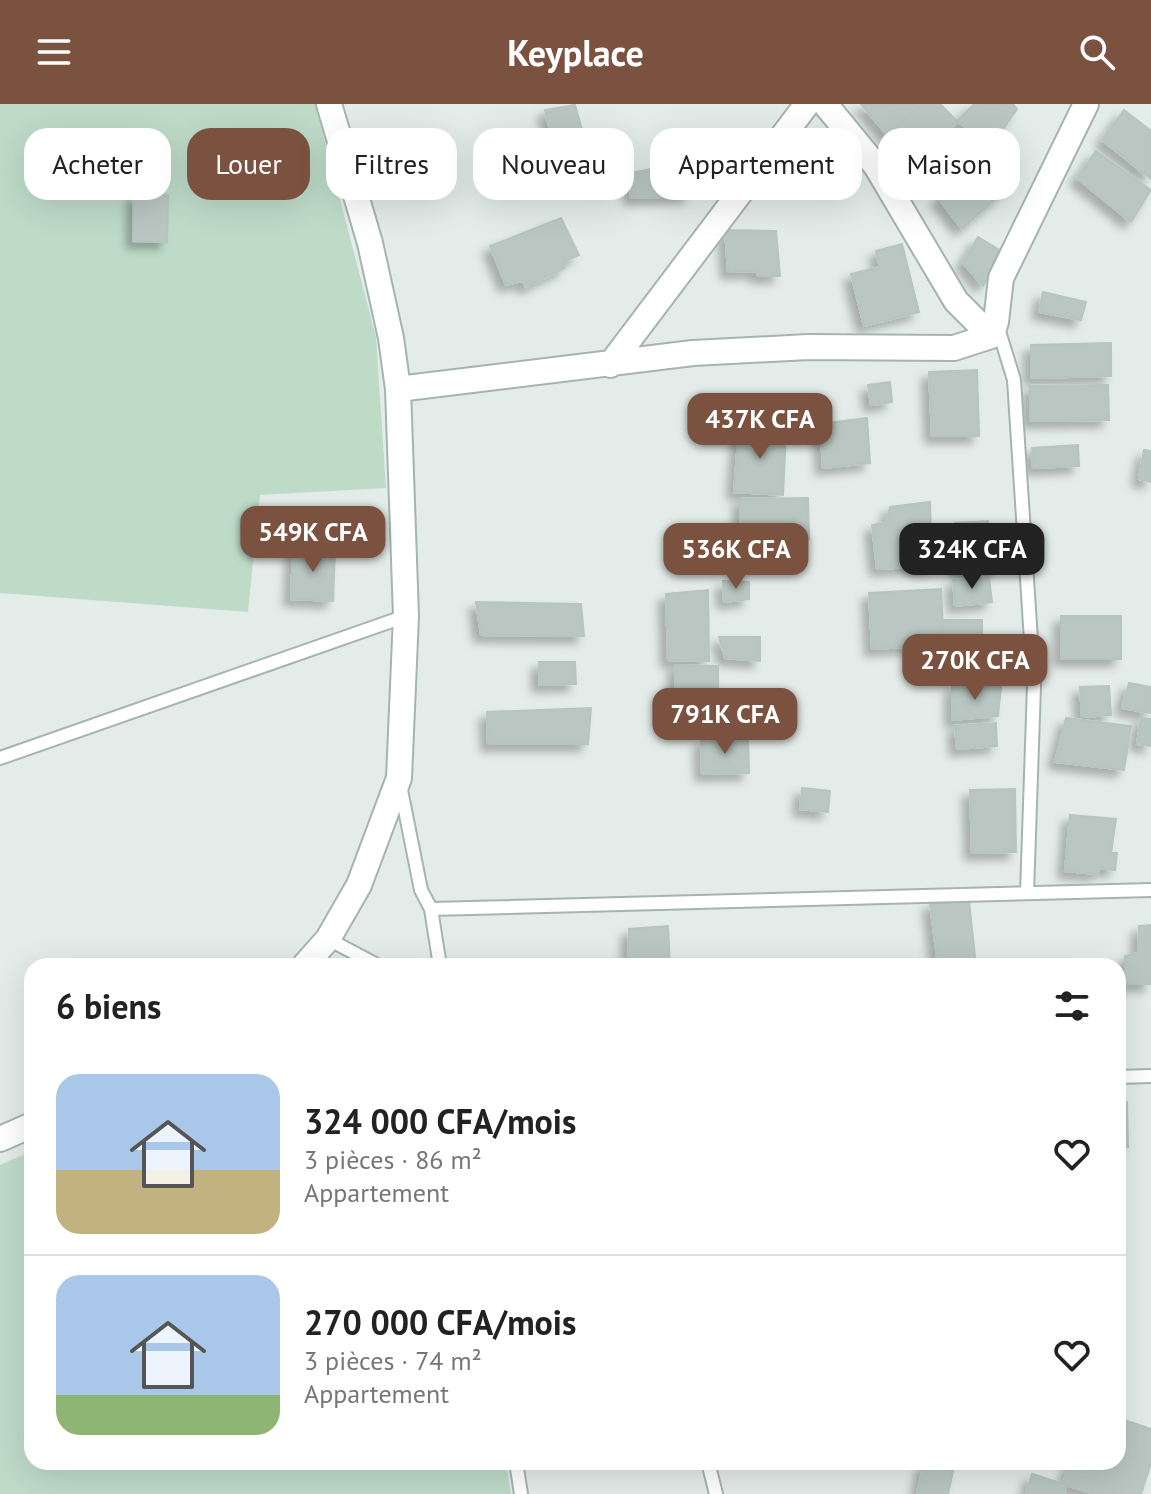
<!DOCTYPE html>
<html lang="fr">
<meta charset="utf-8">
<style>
:root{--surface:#fff;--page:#f6f6f6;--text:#222;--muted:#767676;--line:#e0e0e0;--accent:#7b5240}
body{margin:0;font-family:"PT Sans",sans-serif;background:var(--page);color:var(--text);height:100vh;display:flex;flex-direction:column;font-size:30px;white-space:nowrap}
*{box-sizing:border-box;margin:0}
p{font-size:26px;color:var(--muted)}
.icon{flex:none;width:44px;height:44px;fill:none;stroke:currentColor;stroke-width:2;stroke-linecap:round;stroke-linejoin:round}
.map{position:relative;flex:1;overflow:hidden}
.side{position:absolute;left:24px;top:854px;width:1102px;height:512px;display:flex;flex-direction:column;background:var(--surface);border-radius:24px;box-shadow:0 8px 32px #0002}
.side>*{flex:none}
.guide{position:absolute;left:24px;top:24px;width:1104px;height:72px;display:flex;gap:16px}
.price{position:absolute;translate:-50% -68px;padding:0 18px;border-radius:16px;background:var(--accent);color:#fff;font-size:26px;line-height:52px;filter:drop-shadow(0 2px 4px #0008)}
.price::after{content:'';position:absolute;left:50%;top:48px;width:24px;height:18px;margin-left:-12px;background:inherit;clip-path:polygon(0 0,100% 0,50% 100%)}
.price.active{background:#222;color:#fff}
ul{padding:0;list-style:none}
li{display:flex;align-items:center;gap:24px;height:200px;padding:0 32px}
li+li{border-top:2px solid var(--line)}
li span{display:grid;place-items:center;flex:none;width:224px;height:160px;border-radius:24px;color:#555}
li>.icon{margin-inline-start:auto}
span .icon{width:96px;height:96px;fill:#fffc;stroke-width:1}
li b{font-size:34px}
h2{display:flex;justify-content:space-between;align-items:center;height:96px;padding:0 32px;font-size:34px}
.pill{padding:0 28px;border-radius:24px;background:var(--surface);box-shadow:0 8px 32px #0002;font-size:28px;line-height:72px}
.pill.active{background:var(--accent);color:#fff}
header{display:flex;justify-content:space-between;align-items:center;height:104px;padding:0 32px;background:var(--accent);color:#fff;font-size:36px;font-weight:700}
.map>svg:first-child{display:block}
.green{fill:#bedbc8}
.building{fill:#b9c6c2;stroke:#b6c5c0;stroke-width:2;filter:url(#shadow)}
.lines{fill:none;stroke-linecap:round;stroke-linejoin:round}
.service-casing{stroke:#a6b4b0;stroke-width:16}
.minor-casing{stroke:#a6b4b0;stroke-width:28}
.service{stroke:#fff;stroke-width:12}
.minor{stroke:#fff;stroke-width:24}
</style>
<header><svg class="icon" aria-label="menu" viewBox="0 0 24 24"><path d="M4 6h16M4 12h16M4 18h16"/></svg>Keyplace<svg class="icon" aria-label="search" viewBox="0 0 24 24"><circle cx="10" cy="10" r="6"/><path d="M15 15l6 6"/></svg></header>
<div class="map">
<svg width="1151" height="1390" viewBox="0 0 1151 1390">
<defs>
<filter id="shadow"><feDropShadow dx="-7" dy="7" stdDeviation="4" flood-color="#0004"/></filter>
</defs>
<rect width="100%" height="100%" fill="#e3ece9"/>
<path class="green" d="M0,0H315L376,233L386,384L260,391L248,508L0,489Z
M32,1047V1358H506L511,1390H0V1061Z"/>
<path class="building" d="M861,0H922L888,32Z
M922,0H940L957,17L910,62L888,32Z
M974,0H1013L1017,5L992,41L957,17Z
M575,1L593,65L561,71L545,6Z
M1124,6L1151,27V75L1102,36Z
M1096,47L1151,86L1131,118L1077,74Z
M984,53L1011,81L962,125L938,94Z
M687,59L691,92L631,94L629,69Z
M134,90L168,91L167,138L133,137Z
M561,114L579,151L563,158L565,164L526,183L522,177L506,181L490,142Z
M725,126L776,127L780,172H758L757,167L728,168Z
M978,133L1003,148L983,182L963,159Z
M902,140L919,208L864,222L851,170L880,163L876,147Z
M1043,188L1086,198L1081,216L1039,208Z
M1111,239V272L1031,274V241Z
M977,266L979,332H932L929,268Z
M890,278L892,298L871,301L868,281Z
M1108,281L1109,316L1030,317V282Z
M867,314L870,359L823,364L820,320Z
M739,322L786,327L783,391L734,388Z
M1078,341L1079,362L1033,364L1032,344Z
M1144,346L1151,347V378L1139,375Z
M808,394L809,435L740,436V395Z
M930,398L932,462L877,465L872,421L886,419L890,403Z
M988,417L998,466L959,469L955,419Z
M293,444L335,446L333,497L291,495Z
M989,473L992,498L955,502L953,476Z
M723,477L749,478V495L724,498Z
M941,485L944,541L872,545L869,489Z
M708,486L709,557L668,556L666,490Z
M476,498L581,500L584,532L481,531Z
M1061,512H1121V555H1061Z
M943,516H982V550H943Z
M719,533H760V557L725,554Z
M539,558H575L576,580L539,581Z
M675,561L718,562V598L675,597Z
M1129,579L1151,583V609L1122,604Z
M952,581L1001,583L998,612L952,616Z
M1109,582L1111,611L1082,613L1080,583Z
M591,604L588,640H488L487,608Z
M1066,614L1131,622L1124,666L1055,658Z
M1141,614L1151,615V642L1137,640Z
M996,619L997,642L957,645L955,622Z
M748,634L749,669L702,670L701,635Z
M802,684L830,687L828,708L800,705Z
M1015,685L1016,748L972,749L970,686Z
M1070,711L1116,715L1111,749H1117L1115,766L1100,764L1097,770L1065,767Z
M969,797L976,862H938L930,799Z
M1151,821V880H1125V852L1138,849L1139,822Z
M668,822L670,862H628L629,825Z
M1118,998H1127L1128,1043H1118Z
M1118,1314L1151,1325V1359L1141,1390H1094L1063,1380L1070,1358H1118Z
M924,1358H955L948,1390H917Z
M1032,1370L1067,1381L1064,1390H1026Z"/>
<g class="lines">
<g class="service-casing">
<path id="service" d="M998,224L1014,276L1034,582L1027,789
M0,654L406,512
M400,681L421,786L431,805L440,862
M431,805L1151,786
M328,835L379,862
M1118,973L1151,972
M516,1358L521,1390
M708,1358L716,1390"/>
</g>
<g class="minor-casing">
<path id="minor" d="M825,0L876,62L956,197L991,232
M610,261L807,0
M398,285L693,249L808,243L954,244L991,232L996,218L1001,174L1086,0
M304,862L328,835L359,781L399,674L406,512L398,285L391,234L370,139L329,0
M0,1035L32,1021"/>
</g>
<use href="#service" class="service"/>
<use href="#minor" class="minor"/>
</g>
</svg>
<b class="price" style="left:760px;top:357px">437K CFA</b>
<b class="price" style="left:313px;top:470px">549K CFA</b>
<b class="price" style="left:736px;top:487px">536K CFA</b>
<b class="price active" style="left:972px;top:487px">324K CFA</b>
<b class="price" style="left:975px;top:598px">270K CFA</b>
<b class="price" style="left:725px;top:652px">791K CFA</b>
<div class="guide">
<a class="pill">Acheter</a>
<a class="pill active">Louer</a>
<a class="pill">Filtres</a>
<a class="pill">Nouveau</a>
<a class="pill">Appartement</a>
<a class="pill">Maison</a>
</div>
<section class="side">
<h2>6 biens<svg class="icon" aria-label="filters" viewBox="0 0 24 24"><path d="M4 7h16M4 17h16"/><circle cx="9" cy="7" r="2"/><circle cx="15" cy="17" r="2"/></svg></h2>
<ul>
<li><span style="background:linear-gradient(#a9c7e8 60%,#c2b280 0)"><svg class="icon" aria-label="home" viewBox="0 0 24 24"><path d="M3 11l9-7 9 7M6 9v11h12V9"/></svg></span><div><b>324 000 CFA/mois</b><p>3 pièces · 86 m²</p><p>Appartement</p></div><svg class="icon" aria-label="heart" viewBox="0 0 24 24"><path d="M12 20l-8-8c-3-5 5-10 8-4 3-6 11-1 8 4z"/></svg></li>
<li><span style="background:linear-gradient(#a9c7e8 75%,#8fb573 0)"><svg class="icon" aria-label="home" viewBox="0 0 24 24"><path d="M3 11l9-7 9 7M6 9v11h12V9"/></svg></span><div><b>270 000 CFA/mois</b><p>3 pièces · 74 m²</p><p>Appartement</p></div><svg class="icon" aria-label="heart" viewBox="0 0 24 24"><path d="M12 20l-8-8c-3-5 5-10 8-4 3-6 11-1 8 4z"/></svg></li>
</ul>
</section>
</div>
